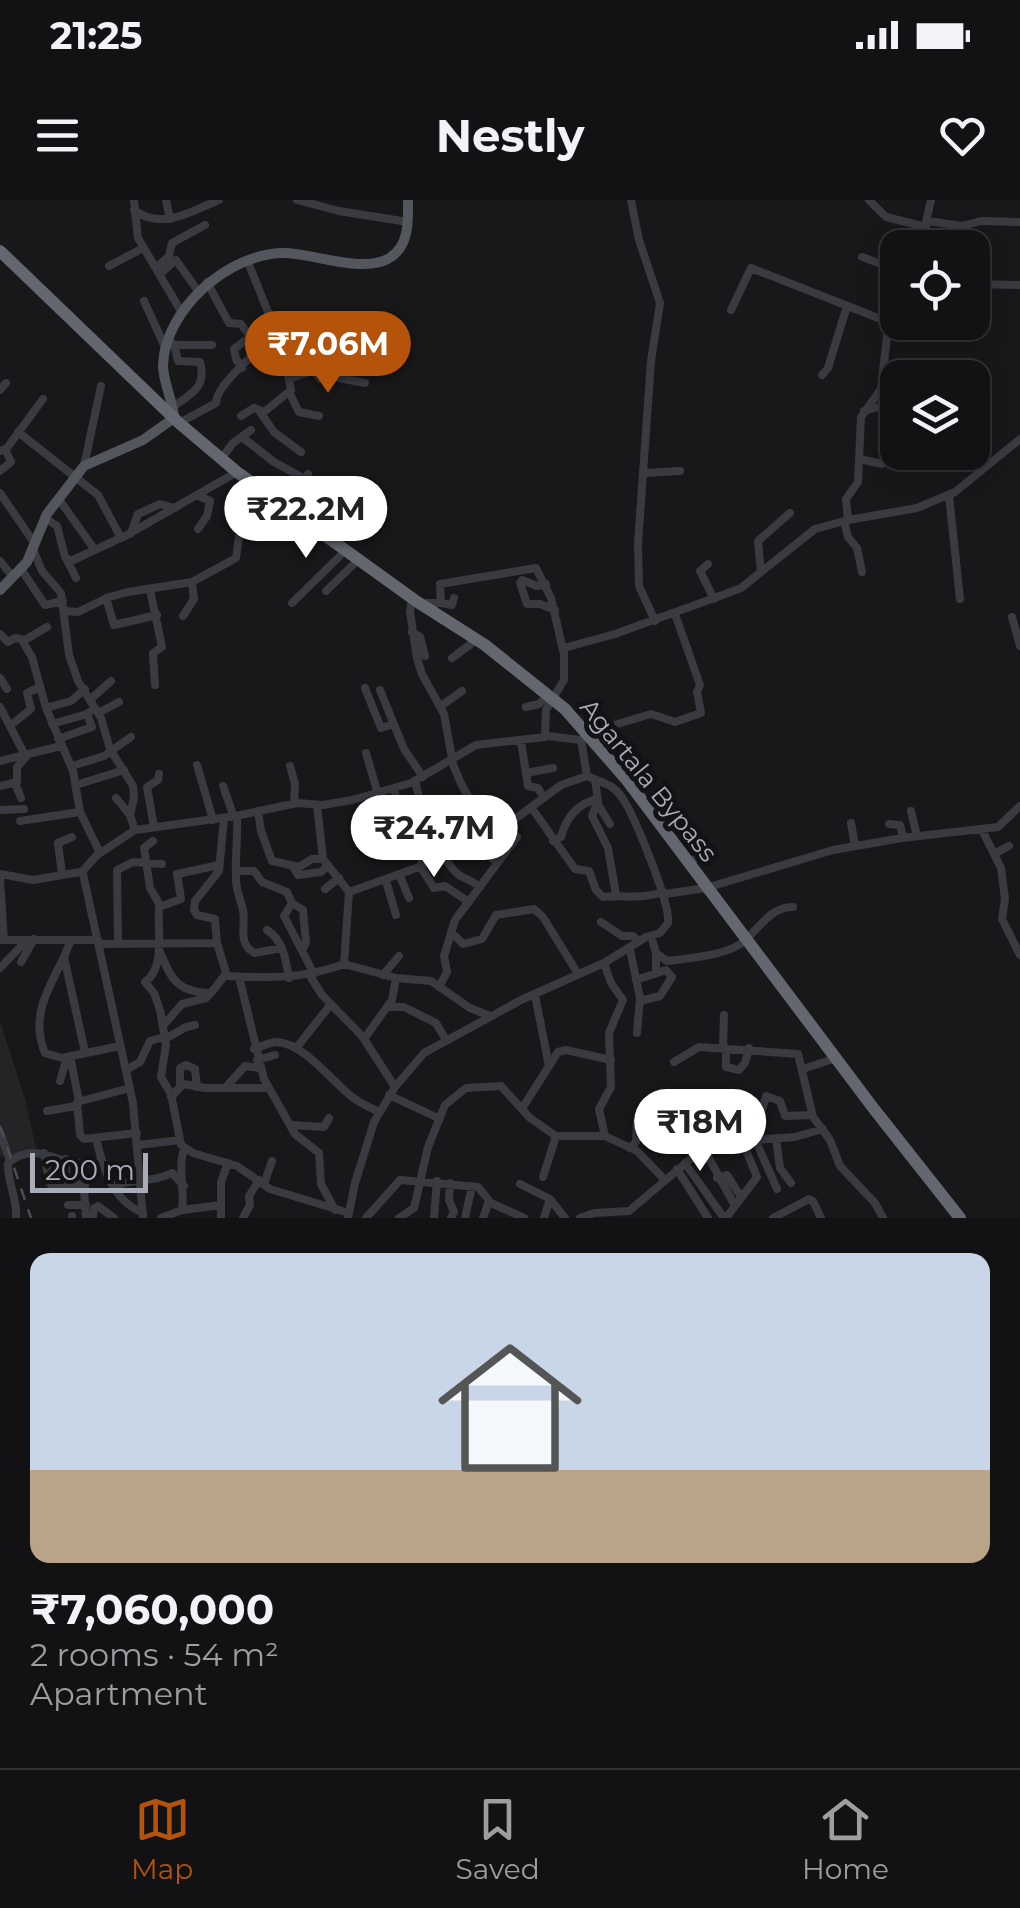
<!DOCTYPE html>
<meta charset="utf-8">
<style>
:root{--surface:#121214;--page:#1f2022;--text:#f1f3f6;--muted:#9c9ea0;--line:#313234;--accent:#b45309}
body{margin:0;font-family:Montserrat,sans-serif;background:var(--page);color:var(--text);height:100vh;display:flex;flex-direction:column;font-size:38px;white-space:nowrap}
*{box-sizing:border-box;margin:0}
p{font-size:32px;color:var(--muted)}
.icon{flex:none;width:55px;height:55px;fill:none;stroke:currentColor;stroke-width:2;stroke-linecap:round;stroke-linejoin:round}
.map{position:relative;height:1018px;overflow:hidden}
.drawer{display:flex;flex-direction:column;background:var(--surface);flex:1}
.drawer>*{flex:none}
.controls{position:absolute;left:880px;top:30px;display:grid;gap:20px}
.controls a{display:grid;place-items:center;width:110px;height:110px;border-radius:20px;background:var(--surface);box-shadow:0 5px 25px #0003,0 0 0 2px var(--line);font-size:50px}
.scale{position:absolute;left:30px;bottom:25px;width:118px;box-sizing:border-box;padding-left:10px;border:5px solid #a9adba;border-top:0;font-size:28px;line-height:35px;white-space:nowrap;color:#a9adba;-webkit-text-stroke:8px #131315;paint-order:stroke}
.price{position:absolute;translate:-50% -85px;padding:0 22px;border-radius:35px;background:#fff;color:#222;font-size:32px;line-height:65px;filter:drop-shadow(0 2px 5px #0008)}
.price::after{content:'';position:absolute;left:50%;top:60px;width:30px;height:22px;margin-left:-15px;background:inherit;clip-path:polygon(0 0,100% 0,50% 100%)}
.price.selected{background:var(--accent);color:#fff}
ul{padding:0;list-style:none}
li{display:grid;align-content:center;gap:20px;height:530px;padding:0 30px}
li+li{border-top:2px solid var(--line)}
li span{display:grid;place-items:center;height:310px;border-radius:20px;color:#555}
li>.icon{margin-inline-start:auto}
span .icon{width:180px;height:180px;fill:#fffc;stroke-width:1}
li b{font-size:42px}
.status{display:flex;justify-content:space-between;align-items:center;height:70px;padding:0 50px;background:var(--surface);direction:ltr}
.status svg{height:28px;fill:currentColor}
header{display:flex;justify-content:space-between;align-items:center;height:130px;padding:0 30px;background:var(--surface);font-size:45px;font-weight:700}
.tab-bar{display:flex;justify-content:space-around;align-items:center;height:140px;border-top:2px solid var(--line);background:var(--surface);font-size:28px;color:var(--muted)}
.tab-bar a{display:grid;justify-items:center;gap:5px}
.tab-bar .selected{color:var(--accent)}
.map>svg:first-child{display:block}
.built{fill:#242427}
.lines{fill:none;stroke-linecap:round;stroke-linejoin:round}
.minor{stroke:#3a3b41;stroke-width:8}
.major{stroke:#54565e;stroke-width:10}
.highway{stroke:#646670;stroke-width:12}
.rail{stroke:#4b4d54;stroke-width:2.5;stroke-dasharray:12 10;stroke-linecap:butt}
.labels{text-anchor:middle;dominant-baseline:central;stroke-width:10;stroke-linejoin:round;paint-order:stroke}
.street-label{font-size:25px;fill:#a9adba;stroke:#131315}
</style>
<div class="status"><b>21:25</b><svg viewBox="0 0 49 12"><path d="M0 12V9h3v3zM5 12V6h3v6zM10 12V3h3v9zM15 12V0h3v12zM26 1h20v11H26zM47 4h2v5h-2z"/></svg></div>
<header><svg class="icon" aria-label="menu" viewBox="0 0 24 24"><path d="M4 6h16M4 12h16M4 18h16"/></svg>Nestly<svg class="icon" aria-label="heart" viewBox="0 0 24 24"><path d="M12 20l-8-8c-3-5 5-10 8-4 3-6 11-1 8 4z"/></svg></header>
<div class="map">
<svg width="1020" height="1018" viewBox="0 0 1020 1018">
<rect width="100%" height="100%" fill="#18181a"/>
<path class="built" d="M0,821L25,899L37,953L0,956Z"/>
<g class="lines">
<path class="minor" d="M134,0L138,38L182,113
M166,0L170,19
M297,0L339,11L408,22
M631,0L639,40L660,103L651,161L638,343L639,386L655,421
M869,0L886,17L926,27
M134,10C162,31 191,11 219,0
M928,21L962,26L981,21L1020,22
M920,48L931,0
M862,57L898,70
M109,66L143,48
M156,68L169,56L172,43L205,25
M160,74L176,60L198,91
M207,82L229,123L241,124L259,149
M972,84L1020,85
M144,101L165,147
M731,110L751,68L891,123
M172,145H212
M242,168L236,159L234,149L250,137
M822,175L828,168L847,106
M289,179L315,170L320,179L334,177L365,183
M0,190L6,183
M290,194L299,212L319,216
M173,207C192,193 207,187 200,162L178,161L174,144
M864,211L898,202
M260,212L274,232L301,252
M241,216L254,208L264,212L291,190L282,147L248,62
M179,223L216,203C216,186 260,146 278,138
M18,232L98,295L121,338
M242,237L274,262L305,279L308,274
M0,251L7,248L43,199
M221,259L233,243L251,230
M860,259L882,264L889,256
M84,266L101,186
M0,271L11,262L5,249
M645,273L680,271
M0,293L35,344
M197,295L210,301L207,316L198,329
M949,295L960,399
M58,298L95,350
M45,318L57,326L65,357L71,361L127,335L237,272
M848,320L917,308L955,292L1020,239
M844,321L848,337L857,348L862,372
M131,333L138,314L160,304L175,308
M33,349L42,371L61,393L69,455L78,481L101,518L110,549L133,586L134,598L130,615L135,630
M67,360L76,378
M0,361L13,377
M708,364L700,371L714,399
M21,369L45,405L63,401
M761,372L758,341L790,313
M546,384L537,386L522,380L520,383L527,404H540L555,410
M150,390L162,447L153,453L155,485
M326,391L359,359
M106,398L114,425L157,415
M412,398L410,412L417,458L422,474L444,514L452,558
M292,403L346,350
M422,403H441L440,384L536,368L551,398L563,450
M441,403L452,405L454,398
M65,411L78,412L109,397L128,392L192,382L236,358L243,309L258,288
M183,416L194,399L192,382
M1012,417L1020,446
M412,432L420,437L425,456
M0,434L8,442L15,438L21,439L32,457L46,508L73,571L80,612L100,653
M23,441L47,427
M452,458L476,440
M0,478L7,489
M365,488L381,528L394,524
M380,490L404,549L423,577
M91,499L111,481
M441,506L462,491
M0,507L26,557L17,567V582L0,586
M526,507L539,504L549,495
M46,508L71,501L85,489
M98,513L119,502
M52,524L87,514
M11,525L31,509L27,493L40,487
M587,533L651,514L675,522L701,513L697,492L700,485L675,414
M58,539L92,527L87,514L95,508
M521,541L528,586L538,588L544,598
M366,553L378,594
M0,561L61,546
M197,565L213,620
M72,566L104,556L131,537
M290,566L295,584L294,603
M526,573L553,568
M595,580L598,601L592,616L608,648L616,695
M415,581L422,609V665
M15,583L21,598
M76,585L124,570
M223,586L234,617
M394,589L404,625L423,628
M116,598L130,615
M597,603L610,624
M531,607L575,669L589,671L596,690L603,697C624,695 643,699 663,692
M0,610L24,609
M258,611L261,631L272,661L299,667L312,659H323
M475,611L479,644L497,663
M911,611L917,636
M237,616C238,637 235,658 236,680C236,691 241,700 243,710C246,727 237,742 254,753L282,748
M20,621L80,612
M851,623L855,646
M889,624L900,625L903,637
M507,625L561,585L587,576
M154,627L147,587L158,580L159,574
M982,630L1001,668L1005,699L1002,719L1020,755
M153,641L144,648L150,688L160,705
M553,641L561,637C566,618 577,604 597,599
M437,646C451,637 465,651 478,642
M436,651C447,656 449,668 459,675C465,679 473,681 480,687
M382,653V644L403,642L404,625
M994,654L1009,646
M689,664L707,649
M219,665L177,674L181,699L159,707C157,729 166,768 145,782L154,793L160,810L166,845L161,877L171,894L181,945L193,953L237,966L270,989L349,1013
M420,666L434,688L445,686L469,702
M293,667L298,675L321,672L328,666
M236,671H254L262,682L287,692L292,703
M82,672L97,655L135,630L236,616L297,603L323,605L352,600L411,583L476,545L545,537L546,510L564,480V448L615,434L728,393L741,388L815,329L848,320L846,299L858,282L861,217L881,189L888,128L898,115
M0,674L33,680L80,672L83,674L133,903L143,1018
M62,674L58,643L72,637
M400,676L409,698
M0,680L4,740
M386,681L396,715
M325,689L339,678
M349,692L419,667L436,651L435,633L463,620L480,608
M665,694L706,688L833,650L902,638L998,627L1020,606
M601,722L622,736H633L639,741
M267,730C283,740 286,760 289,778
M451,732L463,744L482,739L496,715L534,709L543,717L578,774
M651,736L656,753V773
M0,740H98
M70,742L64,757L85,852
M217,743L215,719L197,715L194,710L195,701L219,671L224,618
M99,744L217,743L227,776C268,778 304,779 344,764L349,692L323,659L317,605
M118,744L117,670L133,662L162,664
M302,750L306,743L303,710L292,703L284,716L314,774
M630,750L640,798L637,833
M160,752C172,781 178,792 211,793L225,775
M656,753L667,761C688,758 726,756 743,742C760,728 770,707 793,707
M64,757C48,790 30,816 45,853L62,858L120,846
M21,762L34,739
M604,763L611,783L623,800L609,833L611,887L599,909L605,936
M344,764L396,778L431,781L470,808L490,816
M0,768L27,740
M383,775L399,756
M310,776L322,795L362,836L395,887
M239,777L264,879L295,934L319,953L321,984L335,1010
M636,780L666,770L672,777L660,796L640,801
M439,787L447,772L444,756L455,720L517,637C508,623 493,618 479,608C464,596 458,576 451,559
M535,795L549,866
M388,807H404L436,823L446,840
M163,826L182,804L206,798L210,794
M165,839L186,827L195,825
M364,839L392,800L396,778
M297,847L331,804
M723,847L724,815
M726,848V867L739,870L745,863L749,848
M254,849C261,847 269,842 277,842C303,843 332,881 351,896C359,903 370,907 379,912
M70,856L79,901
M257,860L275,855
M674,862L699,847L798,854L813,917L830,940L840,966L875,1003L883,1018
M803,869L836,858
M126,870L140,862L150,841L164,837
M60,881L67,857
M180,885V868L186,865L195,869L197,887
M227,886L245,866L259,868
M130,888L77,902L80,935L84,939L137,933
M389,895L438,918
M171,897L183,884L205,888H269
M523,907L558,852L566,850L611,860
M47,911L76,906
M747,911L761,913L766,896L780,901L785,916L812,915
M292,925L324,927L329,918
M0,932L10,961
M96,938C103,969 112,1000 143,1013
M776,938L780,968L791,983
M755,939L777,989
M138,945L180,940
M630,948L636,942L637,921
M704,949L735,1006
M44,953L50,984L67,985
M66,959V984L85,985
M82,963L86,1018
M685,963L724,1018
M677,969L708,1018
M543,977L556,936
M717,978L727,975L741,997
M450,983L449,1000L454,1012L451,1018
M264,984L272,961
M520,984L550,999L565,1018
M113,986C135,978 152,983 172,973L184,986
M68,1005H86
M182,1010C185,991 177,963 185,948
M72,1016V1018
M93,1017L94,1008L98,1006L114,1018
M16,1018C18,999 7,983 8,963C34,942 51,960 77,963C85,964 94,962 102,961
M161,1018L182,1010L221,1005
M221,1018V982L228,963
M243,1018L250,1005L249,996L259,980
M348,1018L355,983L374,922L395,887L424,853L521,800L604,763L646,737L660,733L668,723C671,705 634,614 621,596C613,584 600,582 587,576L581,540L547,536
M366,1018L400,980L478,987L491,1003L524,1018
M399,1018L414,1008L428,947L445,905L466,888L501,886L530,918L556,936H605L637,951L664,979
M434,1018L437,981
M465,1018L472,986
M483,1018L489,1001
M544,1018L550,999
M580,1018L594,1013L629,1011L700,951L719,943L795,937L823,929
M726,1018L757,977L742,940
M773,1018L809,999L813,1001L821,1018"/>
<path class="major" d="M0,390L27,362L47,314L84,266L143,240L174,218C173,200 163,183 163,165C165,109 229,53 284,53C313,53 366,75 391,57C410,44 408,19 408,0"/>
<path class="highway" d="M0,51L179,223L237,272L416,401L485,445L565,509L626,579L874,909L960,1018"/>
<path class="rail" d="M0,926L31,1018"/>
</g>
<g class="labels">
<g class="street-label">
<text transform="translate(649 580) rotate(51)">Agartala Bypass</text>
</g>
</g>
</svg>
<div class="controls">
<a><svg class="icon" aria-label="locate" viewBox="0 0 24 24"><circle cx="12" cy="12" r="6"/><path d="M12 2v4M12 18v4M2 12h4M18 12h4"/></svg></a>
<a><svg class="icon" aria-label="layers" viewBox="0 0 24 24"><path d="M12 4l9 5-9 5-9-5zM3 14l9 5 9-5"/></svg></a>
</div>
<div class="scale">200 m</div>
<b class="price selected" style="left:328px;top:196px">₹7.06M</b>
<b class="price" style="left:306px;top:361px">₹22.2M</b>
<b class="price" style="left:434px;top:680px">₹24.7M</b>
<b class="price" style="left:700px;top:974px">₹18M</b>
</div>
<section class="drawer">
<ul>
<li><span style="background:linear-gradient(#c9d6e8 70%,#b9a48a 0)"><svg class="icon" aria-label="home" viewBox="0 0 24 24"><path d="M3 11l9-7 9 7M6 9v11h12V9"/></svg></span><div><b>₹7,060,000</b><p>2 rooms · 54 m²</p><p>Apartment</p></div></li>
</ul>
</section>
<nav class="tab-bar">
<a class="selected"><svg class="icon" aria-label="map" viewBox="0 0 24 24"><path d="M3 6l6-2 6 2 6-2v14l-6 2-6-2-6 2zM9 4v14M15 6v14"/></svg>Map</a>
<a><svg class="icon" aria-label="saved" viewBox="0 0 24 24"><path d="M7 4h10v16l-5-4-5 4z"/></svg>Saved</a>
<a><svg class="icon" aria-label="home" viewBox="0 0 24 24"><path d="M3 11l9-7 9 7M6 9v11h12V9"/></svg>Home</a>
</nav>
